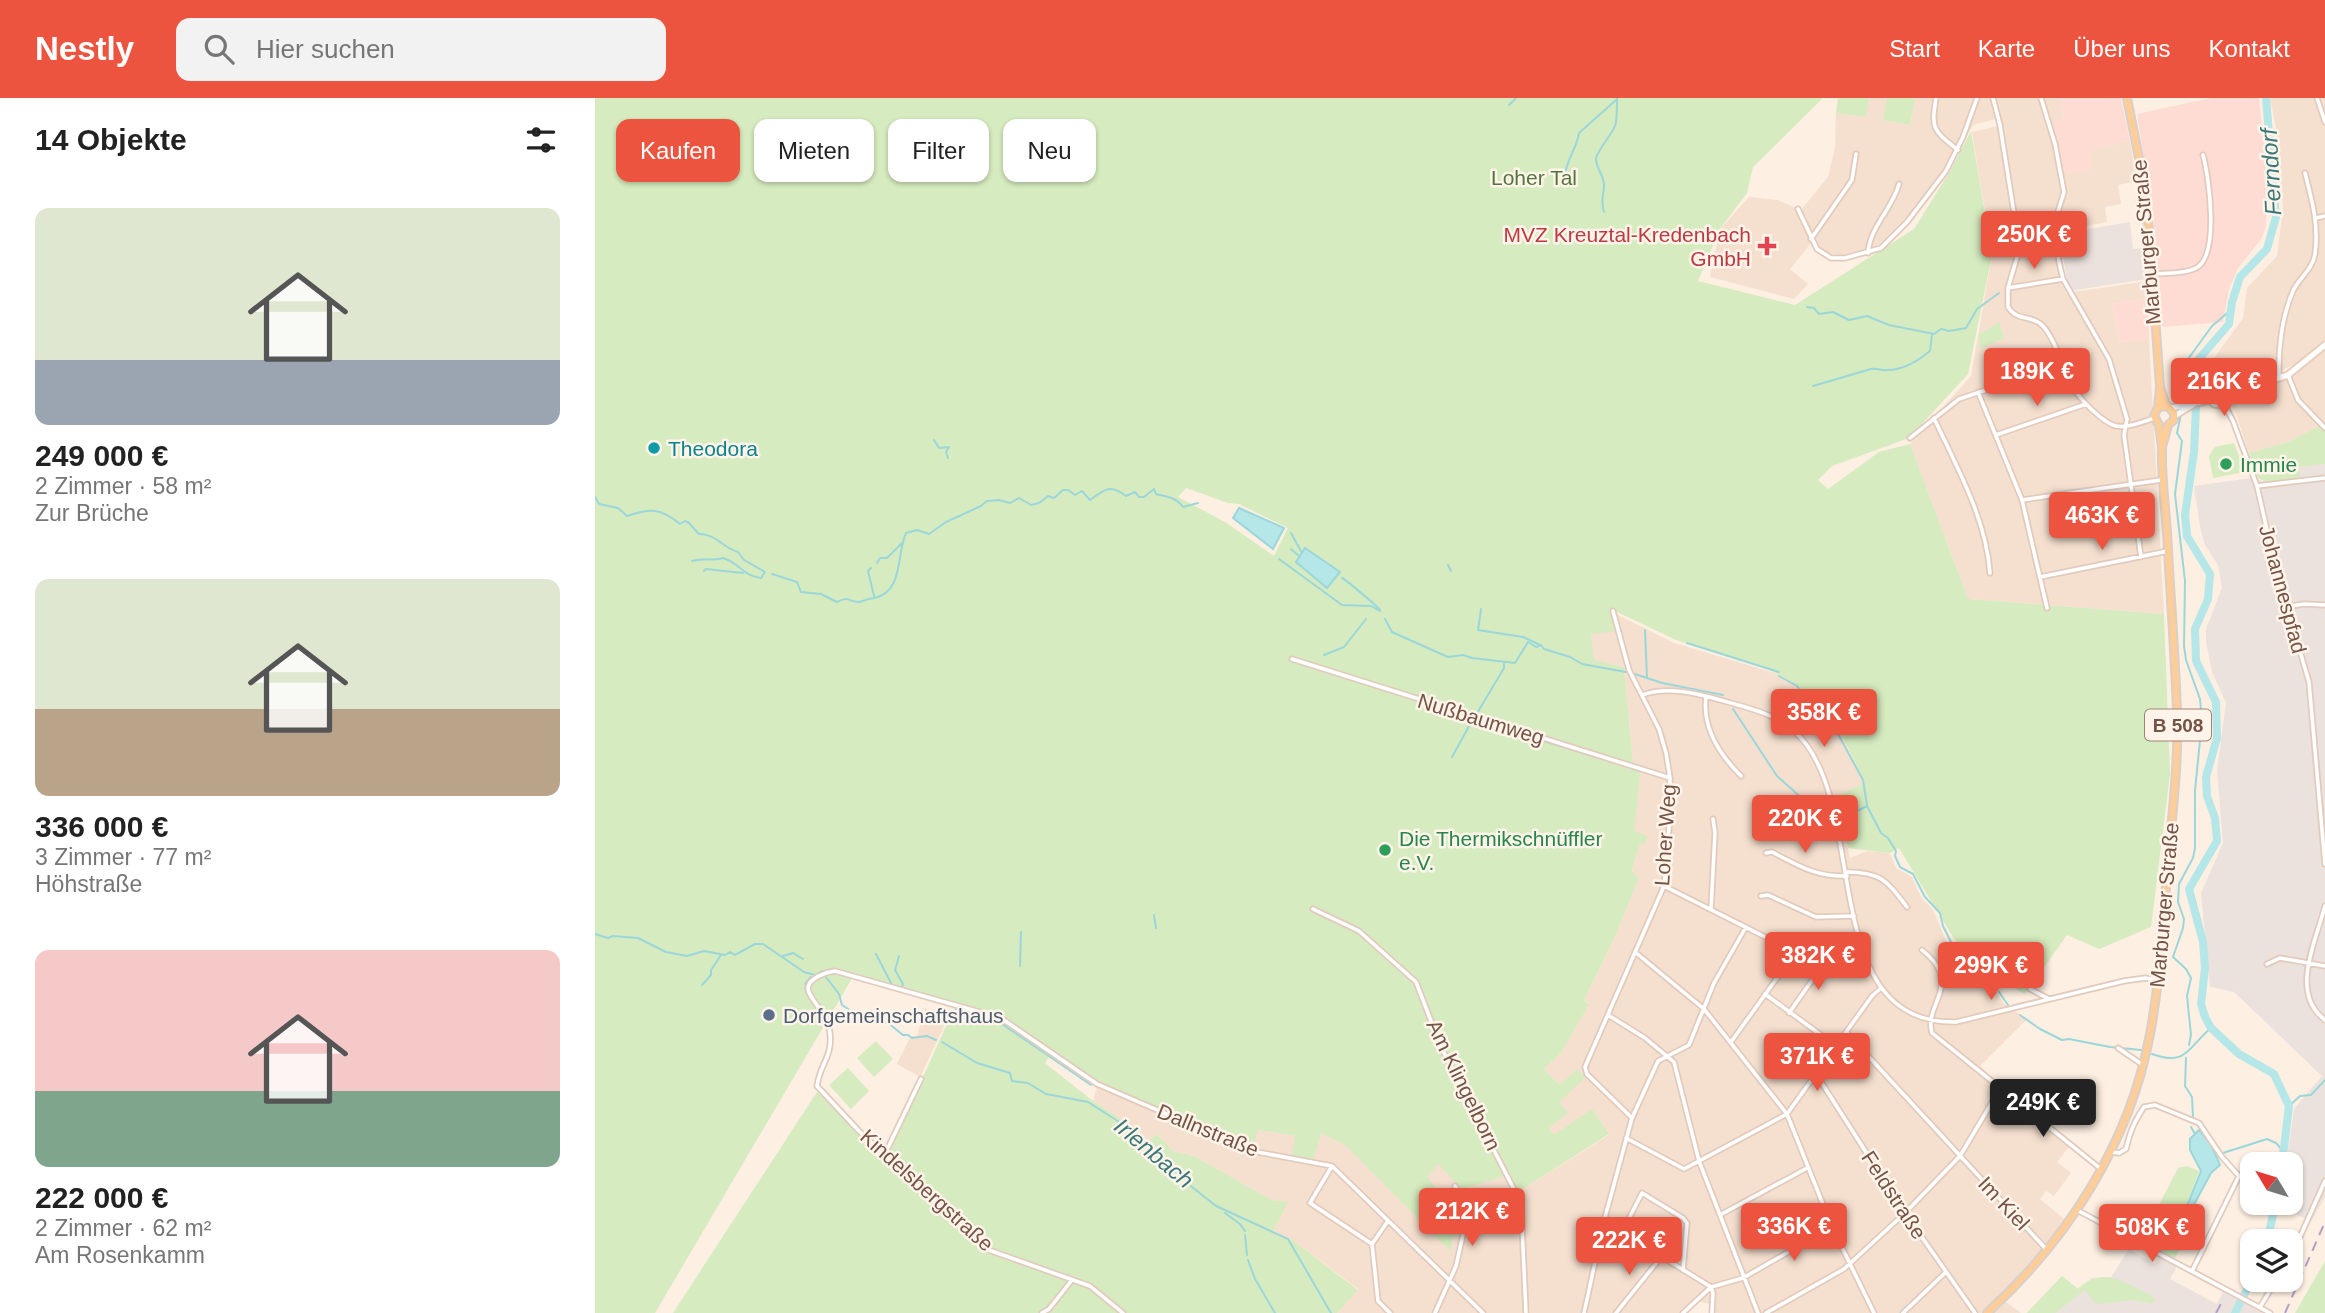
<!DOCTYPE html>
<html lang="de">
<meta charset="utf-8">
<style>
:root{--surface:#fff;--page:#f2f2f2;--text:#222;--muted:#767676;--accent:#ed5440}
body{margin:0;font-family:Arial,sans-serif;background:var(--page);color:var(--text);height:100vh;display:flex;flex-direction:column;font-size:26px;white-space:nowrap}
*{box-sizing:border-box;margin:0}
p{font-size:23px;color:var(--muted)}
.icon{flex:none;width:38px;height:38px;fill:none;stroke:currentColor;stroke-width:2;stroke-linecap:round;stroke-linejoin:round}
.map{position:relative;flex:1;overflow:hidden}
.side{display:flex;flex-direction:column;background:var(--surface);width:595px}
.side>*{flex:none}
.top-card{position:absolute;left:21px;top:21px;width:665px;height:63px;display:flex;gap:14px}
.needle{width:46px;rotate:308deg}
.tools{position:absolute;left:1645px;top:1054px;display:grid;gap:14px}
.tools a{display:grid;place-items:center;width:63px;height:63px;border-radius:14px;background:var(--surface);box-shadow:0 2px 5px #0004;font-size:35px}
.price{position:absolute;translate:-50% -60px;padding:0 16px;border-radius:7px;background:var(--accent);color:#fff;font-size:23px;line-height:46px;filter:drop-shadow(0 2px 4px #0008)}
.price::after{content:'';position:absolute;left:50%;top:42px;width:21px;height:16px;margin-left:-10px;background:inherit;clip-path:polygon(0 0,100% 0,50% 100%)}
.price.current{background:#222;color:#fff}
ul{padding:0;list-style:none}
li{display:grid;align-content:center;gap:14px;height:371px;padding:0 35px}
li span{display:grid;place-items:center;height:217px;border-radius:14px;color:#555}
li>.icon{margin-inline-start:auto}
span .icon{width:126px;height:126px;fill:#fffc;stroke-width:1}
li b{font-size:30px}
h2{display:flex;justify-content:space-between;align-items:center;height:84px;padding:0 35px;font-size:30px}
.tag{padding:0 24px;border-radius:14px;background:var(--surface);box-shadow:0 2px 5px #0004;font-size:24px;line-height:63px}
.tag.current{background:var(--accent);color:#fff}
header{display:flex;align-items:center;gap:42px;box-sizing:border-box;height:98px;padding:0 35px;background:var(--accent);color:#fff}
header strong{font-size:33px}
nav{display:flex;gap:38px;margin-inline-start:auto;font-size:24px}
.search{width:490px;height:63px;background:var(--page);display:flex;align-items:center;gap:18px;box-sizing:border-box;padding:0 24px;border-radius:14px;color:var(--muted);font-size:26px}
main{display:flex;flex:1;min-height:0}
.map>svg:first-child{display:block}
.residential{fill:#f5e0cf}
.commercial{fill:#fedcd4}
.industrial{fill:#ece2dd}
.green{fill:#d6ebbf;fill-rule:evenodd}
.water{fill:#b5e6e8;stroke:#9bd7da;stroke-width:2}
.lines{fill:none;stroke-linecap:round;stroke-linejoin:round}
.stream{stroke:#9bd7da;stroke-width:2}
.river{stroke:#b5e6e8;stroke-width:8}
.minor-casing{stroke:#e2cbbd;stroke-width:7}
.secondary-casing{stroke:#e9cdbc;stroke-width:9}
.primary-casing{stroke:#d9cfcb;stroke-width:10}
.minor{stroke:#fff;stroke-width:3.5}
.secondary{stroke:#fff;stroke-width:5}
.primary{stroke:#ffcd97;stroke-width:6}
.rail{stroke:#b1a0c7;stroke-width:2;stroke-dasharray:10 7;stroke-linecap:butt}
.health-dot{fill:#e0444e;stroke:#fff4e9;stroke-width:2.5}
.culture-dot{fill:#0f9aa8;stroke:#fff4e9;stroke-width:2.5}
.leisure-dot{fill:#2e9e5b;stroke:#fff4e9;stroke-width:2.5}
.service-dot{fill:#5c6f8a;stroke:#fff4e9;stroke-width:2.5}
.labels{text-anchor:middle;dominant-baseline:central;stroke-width:5;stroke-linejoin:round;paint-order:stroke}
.shield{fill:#fff4e9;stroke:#9f8378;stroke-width:2}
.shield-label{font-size:19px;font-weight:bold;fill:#765347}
.park-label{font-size:21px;fill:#53763c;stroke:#fff4e9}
.health-label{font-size:21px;fill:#be3a42;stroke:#fff4e9;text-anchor:end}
.street-label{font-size:21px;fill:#765347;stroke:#fff4e9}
.culture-label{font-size:21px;fill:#0d838f;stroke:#fff4e9;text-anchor:start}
.leisure-label{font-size:21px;fill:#27864d;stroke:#fff4e9;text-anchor:start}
.service-label{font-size:21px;fill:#4e5e75;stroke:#fff4e9;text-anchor:start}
.water-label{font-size:23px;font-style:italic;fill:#3a787c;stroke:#fff4e9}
</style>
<header>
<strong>Nestly</strong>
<div class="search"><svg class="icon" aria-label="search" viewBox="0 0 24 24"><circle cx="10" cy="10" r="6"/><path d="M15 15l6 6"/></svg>Hier suchen</div>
<nav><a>Start</a><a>Karte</a><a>Über uns</a><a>Kontakt</a></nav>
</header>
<main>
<section class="side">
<h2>14 Objekte<svg class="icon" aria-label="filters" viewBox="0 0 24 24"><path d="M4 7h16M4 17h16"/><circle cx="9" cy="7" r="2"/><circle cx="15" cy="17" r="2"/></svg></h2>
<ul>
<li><span style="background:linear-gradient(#dfe7d0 70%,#9aa5b1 0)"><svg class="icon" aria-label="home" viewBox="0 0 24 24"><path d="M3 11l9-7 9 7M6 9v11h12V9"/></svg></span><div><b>249 000 €</b><p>2 Zimmer · 58 m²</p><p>Zur Brüche</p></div></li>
<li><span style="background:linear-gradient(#dfe7d0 60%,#b9a48a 0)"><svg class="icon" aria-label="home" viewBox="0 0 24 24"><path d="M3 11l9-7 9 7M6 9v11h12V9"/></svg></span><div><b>336 000 €</b><p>3 Zimmer · 77 m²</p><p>Höhstraße</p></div></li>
<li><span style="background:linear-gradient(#f6c9c9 65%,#7fa58c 0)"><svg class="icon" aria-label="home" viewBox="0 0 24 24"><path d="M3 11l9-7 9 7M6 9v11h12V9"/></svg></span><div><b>222 000 €</b><p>2 Zimmer · 62 m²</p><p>Am Rosenkamm</p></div></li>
</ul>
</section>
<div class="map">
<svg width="1730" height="1215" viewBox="0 0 1730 1215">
<rect width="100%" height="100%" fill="#fdefe1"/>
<path class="residential" d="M1274,0H1292L1288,22L1315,27L1320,0H1465L1469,20L1458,24L1494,51L1535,43L1542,83L1523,87L1526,106L1510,109L1512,124L1463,133L1459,138L1471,195L1554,183V200L1517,206L1525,244L1554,241L1569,516L1373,501L1315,346L1376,278L1397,157L1377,34L1403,28L1401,21L1378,27L1342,89L1283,148L1244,158L1231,154L1217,144L1195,171L1213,186L1199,201L1115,179L1125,131L1154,99L1183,102L1206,112L1233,79L1240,50L1241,15L1271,19Z
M1675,0H1730V245L1699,267L1655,285L1620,287L1614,267L1648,220L1652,190L1682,158L1688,111L1683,40Z
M1730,249V328L1726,327L1693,344L1654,355L1635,298L1678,285L1700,273Z
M1017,514L1079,545L1183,576L1202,588L1207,599L1249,641L1270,685L1242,697L1255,760L1272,753L1295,755L1301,770L1317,779L1326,799L1338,812L1357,856L1386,883L1397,886L1408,905L1432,921L1385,968L1474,1049L1462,1064L1476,1075L1459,1098L1451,1093L1445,1101L1469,1121L1451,1146L1404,1199L1426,1215H1115L1116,1206L1104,1204L1092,1215H742L763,1191L696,1141L678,1133L692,1104L677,1102L599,1058L578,1053L562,1036L553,1044L541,1031L498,1003L502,989L657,1055L663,1032L701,1038L717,1067L725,1034L750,1047L856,1153L861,1113L831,1079L843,1065L910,1078L920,1096L1014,1037L997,1012L959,1038L954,1030L964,1005L965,987L949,971L966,955L994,905L989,902L1018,843L1044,780L1037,774L1045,744L1053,739L1038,734L1046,668L1038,665L1029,569L999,563L996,536Z
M330,910L353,920L325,979L302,966L316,938H322Z"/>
<path class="commercial" d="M1465,0H1526L1535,43L1495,51L1498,71L1469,77L1458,23L1469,20Z
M1616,0H1664L1672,76L1670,85L1673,86L1671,127L1667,140L1643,170L1634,191L1628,224L1567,229L1561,181L1558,117L1542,16Z
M1554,200V241L1525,244L1517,206Z"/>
<path class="industrial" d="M1535,124L1538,151L1549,150L1552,181L1474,193L1464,136Z
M1730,366V1099L1716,1124L1684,1107V1104H1696V1066H1691L1699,1011L1727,978L1639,894L1615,889L1606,795L1628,745L1622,673L1631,605L1617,574L1611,544V531L1627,490L1623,467L1610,447L1605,429L1599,388L1656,380L1671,384L1705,380L1704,369Z
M1534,1151L1560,1166L1565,1159L1582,1168L1575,1181L1622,1206L1628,1194L1668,1215H1432L1467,1178L1483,1191L1497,1180L1516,1179Z"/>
<path class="green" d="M0,0H1228L1158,69L1152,95L1125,131L1103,183L1200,207L1319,131L1354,75L1376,33L1397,157L1373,276L1314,340L1237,368L1223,382L1233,391L1284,354L1315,346L1373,501L1569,516L1575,676L1556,829L1504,851L1472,837L1430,896L1383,870L1358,839L1304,750L1295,755L1253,750L1242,697L1270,685L1249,641L1207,599L1202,588L1183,576L1155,564L1081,542L1018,512L1022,533L996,536L999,562L1029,569L1038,665L1046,668L1039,733L1053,738L1050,746L1045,745L1037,773L1044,780L1018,843L989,902L994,906L966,955L949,971L965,987L982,971L991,979L964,1004L973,1015L954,1030L959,1037L997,1011L1014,1036L920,1096L910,1078L867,1091L843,1066L832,1079L861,1113L856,1154L750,1047L726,1035L717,1067L696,1062L700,1038L663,1032L657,1055L502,989L508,986L455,957L450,965L498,1003L541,1031L553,1044L562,1036L578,1053L599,1058L677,1102L693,1104L678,1133L696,1141L763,1192L742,1215H78L222,994L292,1059L361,906L259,877L60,1215H0ZM591,390L633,405L644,406L693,430L679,458L630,424L583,399ZM711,451L745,473L732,490L701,464Z
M1243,0H1274L1271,19L1241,15Z
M1292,0H1320L1315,27L1288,22Z
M1404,224L1409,240L1385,251L1383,237Z
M1726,327L1730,331V366L1704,369L1705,380L1671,384L1663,380L1654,355L1693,344Z
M1639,345L1650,374L1618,380L1614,358L1620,349Z
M281,943L298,961L279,979L262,960Z
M253,970L274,993L256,1011L234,987Z
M1592,1068L1604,1073L1592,1106L1597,1125L1580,1160L1551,1145L1548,1138L1583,1070Z
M1730,1163V1215H1700Z
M1467,1178L1483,1191C1508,1166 1534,1187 1560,1200L1557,1206L1539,1202L1501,1206L1490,1192L1460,1215H1432Z"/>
<path class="water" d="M644,410L689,430L678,451L638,420Z
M710,450L745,474L732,490L701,464Z
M1604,1032L1616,1046L1625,1067L1616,1075L1596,1112L1592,1108L1606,1073L1595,1052V1041Z"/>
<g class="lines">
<path class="stream" d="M914,7L921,0
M970,78C971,62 982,50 984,35L1021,2
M1009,114C1005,101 1009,98 1009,87C1009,77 1000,69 1001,60C1003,52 1017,36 1020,28C1022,23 1022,6 1022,0
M1212,209L1219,210L1224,216L1238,214L1254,222L1272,218L1294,227L1339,236L1346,231L1354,233L1371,230L1382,211L1404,195
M1218,288L1276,271C1283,270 1287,273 1293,272C1308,272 1324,262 1335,253L1337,236
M1586,307L1585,298L1578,287L1580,279L1617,228L1636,212
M1586,316L1582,335L1587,343L1580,396L1590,483L1589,548L1591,562L1605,601L1607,623L1600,692V750L1598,760L1584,786L1583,804L1589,821L1588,830L1578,859L1591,871L1596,880L1592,898L1596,937L1594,947
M339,342L344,350L354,349L351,354L353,360
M0,399L4,406L23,410L32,418C56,410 65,410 85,426L90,423L94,425L104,436C119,435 130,451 143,454L149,462L170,474L166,480C146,477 145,465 128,460C117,464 108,459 97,463
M696,435L707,455
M696,451L705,459
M684,461L747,507L776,508L785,513
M282,465L285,460H292L307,445
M853,467L856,473
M276,470L273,473L279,498
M109,473L111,471L148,475
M177,476L202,484L206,494L226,496L242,504C255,498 252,503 263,504C266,504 275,500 279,500C309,494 301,457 311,435L322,432L334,436L351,424L386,408L392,403L404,402L415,405L424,400L436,407L444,405L453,398L459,400L468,392H473L480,397L487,393L495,402C510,391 515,386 531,398L540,394L544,399H549L559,391L561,396C571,398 582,400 588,409L603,405
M747,480C751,482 781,507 785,512
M886,511L883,532L928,539L945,547
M790,521L797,534L853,559L868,557L877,560L920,565L933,544L941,549L946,547L949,551L975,559L987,566L1031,574
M1050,532L1052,579
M1092,545L1184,574
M729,557L749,549L771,521
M1040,576L1067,585L1128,597
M1184,578L1202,588L1222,615L1243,636L1268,682L1272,707
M824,604L878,621L857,659
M1138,611L1182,678L1231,722
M881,617L909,570V566
M882,623L1015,663
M1250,719L1272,708L1286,735L1293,740L1301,753L1300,758L1305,769L1318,776L1330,799L1345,815L1348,828L1362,856L1384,877
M559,817L561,830
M0,836L13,840L18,838L43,840L71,854L92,858L109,853L130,857L135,854L140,857L160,846H168L209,874L220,877L227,873
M281,856L297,887L359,905
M188,858L198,855L208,861
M304,858L300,872L308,886L307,889
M425,868L426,834
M231,879L244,896L247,907L273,924L293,925L308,937H313L317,940L332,938L341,942
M1389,881L1391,883
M210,886L216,879
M107,887L116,877V872L126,857
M210,891L218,904
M1404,894L1413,907
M361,911L404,924L496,987
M1425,917L1445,931L1467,942L1474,941L1515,949L1546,952
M347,944L382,965L415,975L417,983L433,985L451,996L493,1004L540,1034L592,1085L621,1108L693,1141L736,1215
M1557,956C1592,969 1593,949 1616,930
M1591,960L1590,988L1597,999L1598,1019
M1694,1008L1705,998L1716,997L1730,982
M1596,1029L1600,1036
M1628,1055L1672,1041L1681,1045L1689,1054
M630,1115L645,1126L650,1133
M650,1137L652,1157
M653,1162L660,1181L680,1215"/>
<path class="river" d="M1671,0L1681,119L1672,151L1645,179L1637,204L1634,226L1603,262L1599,354L1590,417L1592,438L1615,476L1613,501L1600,531L1601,563L1621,604L1622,640L1611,679L1612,698L1620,720L1622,743L1594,791L1608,844L1610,870L1606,906L1610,919L1616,930L1644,956L1679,976L1694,1008L1687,1066
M1672,1143L1681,1104
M1640,1215L1657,1181"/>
<g class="minor-casing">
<path id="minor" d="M1341,0C1336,32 1338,32 1363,52
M1398,0L1405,27L1421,128L1423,156L1413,190V209C1421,223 1437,217 1447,227C1457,237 1463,255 1469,268C1468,285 1504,324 1521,328C1533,330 1548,324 1559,320
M1446,0L1460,46L1469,94L1461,120L1460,135L1464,164L1468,181L1514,261L1532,321L1529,337L1546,459
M1722,0L1730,24
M1203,111L1222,151L1236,160H1250L1286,150L1312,124L1351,73L1368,39L1382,0
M1721,120L1730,118
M1216,141L1257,82L1261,56
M1273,155C1275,128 1297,112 1304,86
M1557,176C1570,175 1590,176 1601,170C1625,158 1614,79 1608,57
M1413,190L1468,181
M1693,277L1703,302L1730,330
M1684,279C1683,251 1687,218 1698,193C1704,180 1718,171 1720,156C1724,127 1717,102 1710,75
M1383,294L1427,402L1452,510
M1629,306L1638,323L1662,388L1681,472L1714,584L1730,766
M1339,320C1362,370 1391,420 1395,475
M1401,337L1491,306
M1315,340L1364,301L1424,281L1468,275
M1662,388L1730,380
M1427,402L1566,382
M1445,479L1573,453
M1690,509L1709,506L1730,507
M1018,513L1034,572L1064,631L1071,655L1075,680V718L1069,788L990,969L992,976L1037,1020
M697,561L1075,680
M1047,597C1076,587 1107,597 1136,605C1162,612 1187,619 1206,640C1274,715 1222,927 1361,924L1529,883L1550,880L1562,882
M1111,599C1107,630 1125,657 1146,678
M1175,711C1199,718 1220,736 1245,737
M1171,755L1177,754C1204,768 1221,779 1252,778
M1252,774C1286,774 1292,783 1312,809
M1069,788L1200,854C1225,863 1243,862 1268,856
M1166,798L1173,797L1221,819L1259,818
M1730,808C1721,843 1694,895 1730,922
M718,811L764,833L821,884L846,949L926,1105L931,1215
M1116,811L1120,735L1118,721
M1327,852C1370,886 1328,906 1337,935L1506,1071
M1040,854L1109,911L1192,1016L1237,1129L1279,1215
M1672,866L1685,860L1730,868
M1435,891L1454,901
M1170,896L1241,948
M1194,915L1225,871L1228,862
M1013,917L1050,940L1079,964L1104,1063L1163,1215
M1251,934L1451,1151
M1136,944L1200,855
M1523,950L1548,967
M1221,976L1310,1115L1380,1215
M1031,1040L1089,1071L1192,1016L1277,898L1286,890
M1517,1054L1524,1055L1531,1051C1535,1034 1539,1024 1549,1009L1560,1007L1604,1025L1627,1059L1644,1078L1597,1173
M290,1056L326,981
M737,1068L715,1105L777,1146
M1482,1112L1675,1215
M1125,1117L1212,1070
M793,1123L777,1146L783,1203L795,1215
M1009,1123L1116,1189L1118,1195L1117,1215
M1027,1134L1047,1095L1088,1120L1092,1125L1088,1172
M1696,1159L1730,1083
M1665,1209L1682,1181
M447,1215L454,1211L477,1182
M528,1215L495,1188L391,1151L263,1032L222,988C225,964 240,958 234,929C232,916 212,898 213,890C214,880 231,874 240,873L406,920L502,986L657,1053L737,1068L888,1215
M840,1215L861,1168L874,1110L860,1088
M989,1215L1009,1123L1037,1020L1063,963L1094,947L1119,885L1151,829
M1021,1215L1067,1158
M1088,1215L1116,1189L1148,1180L1237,1129
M1171,1215L1249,1171L1310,1115L1365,1058L1405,991
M1308,1215L1351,1174"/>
</g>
<g class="secondary-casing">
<path id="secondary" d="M1631,297L1693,277L1730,247
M1615,302L1616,296L1621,292H1627L1631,297
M1615,302L1619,306L1625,307L1630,304L1631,297
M1576,310L1615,302
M1579,318L1599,306"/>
</g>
<g class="primary-casing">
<path id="primary" d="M1565,289L1571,308
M1563,309L1573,308L1579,315V322L1573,327L1567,349
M1392,1215C1473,1141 1535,1045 1555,936C1565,884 1567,831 1572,778C1576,724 1584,669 1582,614C1580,554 1575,494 1572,434C1570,406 1566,378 1567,349L1564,327L1559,318L1563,309L1565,289L1554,132L1546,70L1532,0"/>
</g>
<use href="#minor" class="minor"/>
<use href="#secondary" class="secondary"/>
<use href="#primary" class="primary"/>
<path class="rail" d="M1621,1215L1629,1200
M1690,1215L1730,1124"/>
</g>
<path class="health-dot" d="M1168.5 137.5h7v7h7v7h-7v7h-7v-7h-7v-7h7z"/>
<circle class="culture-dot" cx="59" cy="350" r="7"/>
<g class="leisure-dot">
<circle cx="1631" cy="366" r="7"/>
<circle cx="790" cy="752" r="7"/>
</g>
<circle class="service-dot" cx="174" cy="917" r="7"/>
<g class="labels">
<rect class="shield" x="1550" y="611.5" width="66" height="31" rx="5"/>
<g class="shield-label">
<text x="1583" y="627">B 508</text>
</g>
<g class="park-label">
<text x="939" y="79">Loher Tal</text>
</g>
<g class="health-label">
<text x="1156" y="136">MVZ Kreuztal-Kredenbach<tspan x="1156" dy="24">GmbH</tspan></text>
</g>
<g class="street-label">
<text transform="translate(1551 144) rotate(-95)">Marburger Straße</text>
<text transform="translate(1688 491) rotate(75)">Johannespfad</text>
<text transform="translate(886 621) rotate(17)">Nußbaumweg</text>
<text transform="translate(1070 737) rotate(-86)">Loher Weg</text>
<text transform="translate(1569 807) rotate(-85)">Marburger Straße</text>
<text transform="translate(869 987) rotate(64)">Am Klingelborn</text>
<text transform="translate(613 1032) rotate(22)">Dallnstraße</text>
<text transform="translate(332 1092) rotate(42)">Kindelsbergstraße</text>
<text transform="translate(1299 1097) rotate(57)">Feldstraße</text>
<text transform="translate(1409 1105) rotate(47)">Im Kiel</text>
</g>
<g class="culture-label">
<text x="73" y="350">Theodora</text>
</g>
<g class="leisure-label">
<text x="1645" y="366">Immie</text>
<text x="804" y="740">Die Thermikschnüffler<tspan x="804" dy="24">e.V.</tspan></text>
</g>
<g class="service-label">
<text x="188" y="917">Dorfgemeinschaftshaus</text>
</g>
<g class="water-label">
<text transform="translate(1676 74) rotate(-93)">Ferndorf</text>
<text transform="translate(559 1055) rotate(40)">Irlenbach</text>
</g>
</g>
</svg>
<div class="tools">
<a><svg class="needle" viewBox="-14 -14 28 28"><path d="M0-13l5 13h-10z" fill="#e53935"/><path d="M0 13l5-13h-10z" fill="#767676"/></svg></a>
<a><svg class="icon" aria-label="layers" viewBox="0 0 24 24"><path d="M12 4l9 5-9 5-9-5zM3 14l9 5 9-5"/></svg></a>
</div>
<b class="price" style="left:1439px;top:173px">250K €</b>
<b class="price" style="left:1442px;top:310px">189K €</b>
<b class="price" style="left:1629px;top:320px">216K €</b>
<b class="price" style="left:1507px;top:454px">463K €</b>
<b class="price" style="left:1229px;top:651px">358K €</b>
<b class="price" style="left:1210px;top:757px">220K €</b>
<b class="price" style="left:1223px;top:894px">382K €</b>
<b class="price" style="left:1396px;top:904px">299K €</b>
<b class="price" style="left:1222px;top:995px">371K €</b>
<b class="price current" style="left:1448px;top:1041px">249K €</b>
<b class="price" style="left:877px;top:1150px">212K €</b>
<b class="price" style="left:1199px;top:1165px">336K €</b>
<b class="price" style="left:1557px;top:1166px">508K €</b>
<b class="price" style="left:1034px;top:1179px">222K €</b>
<div class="top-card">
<a class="tag current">Kaufen</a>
<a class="tag">Mieten</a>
<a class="tag">Filter</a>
<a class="tag">Neu</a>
</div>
</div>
</main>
